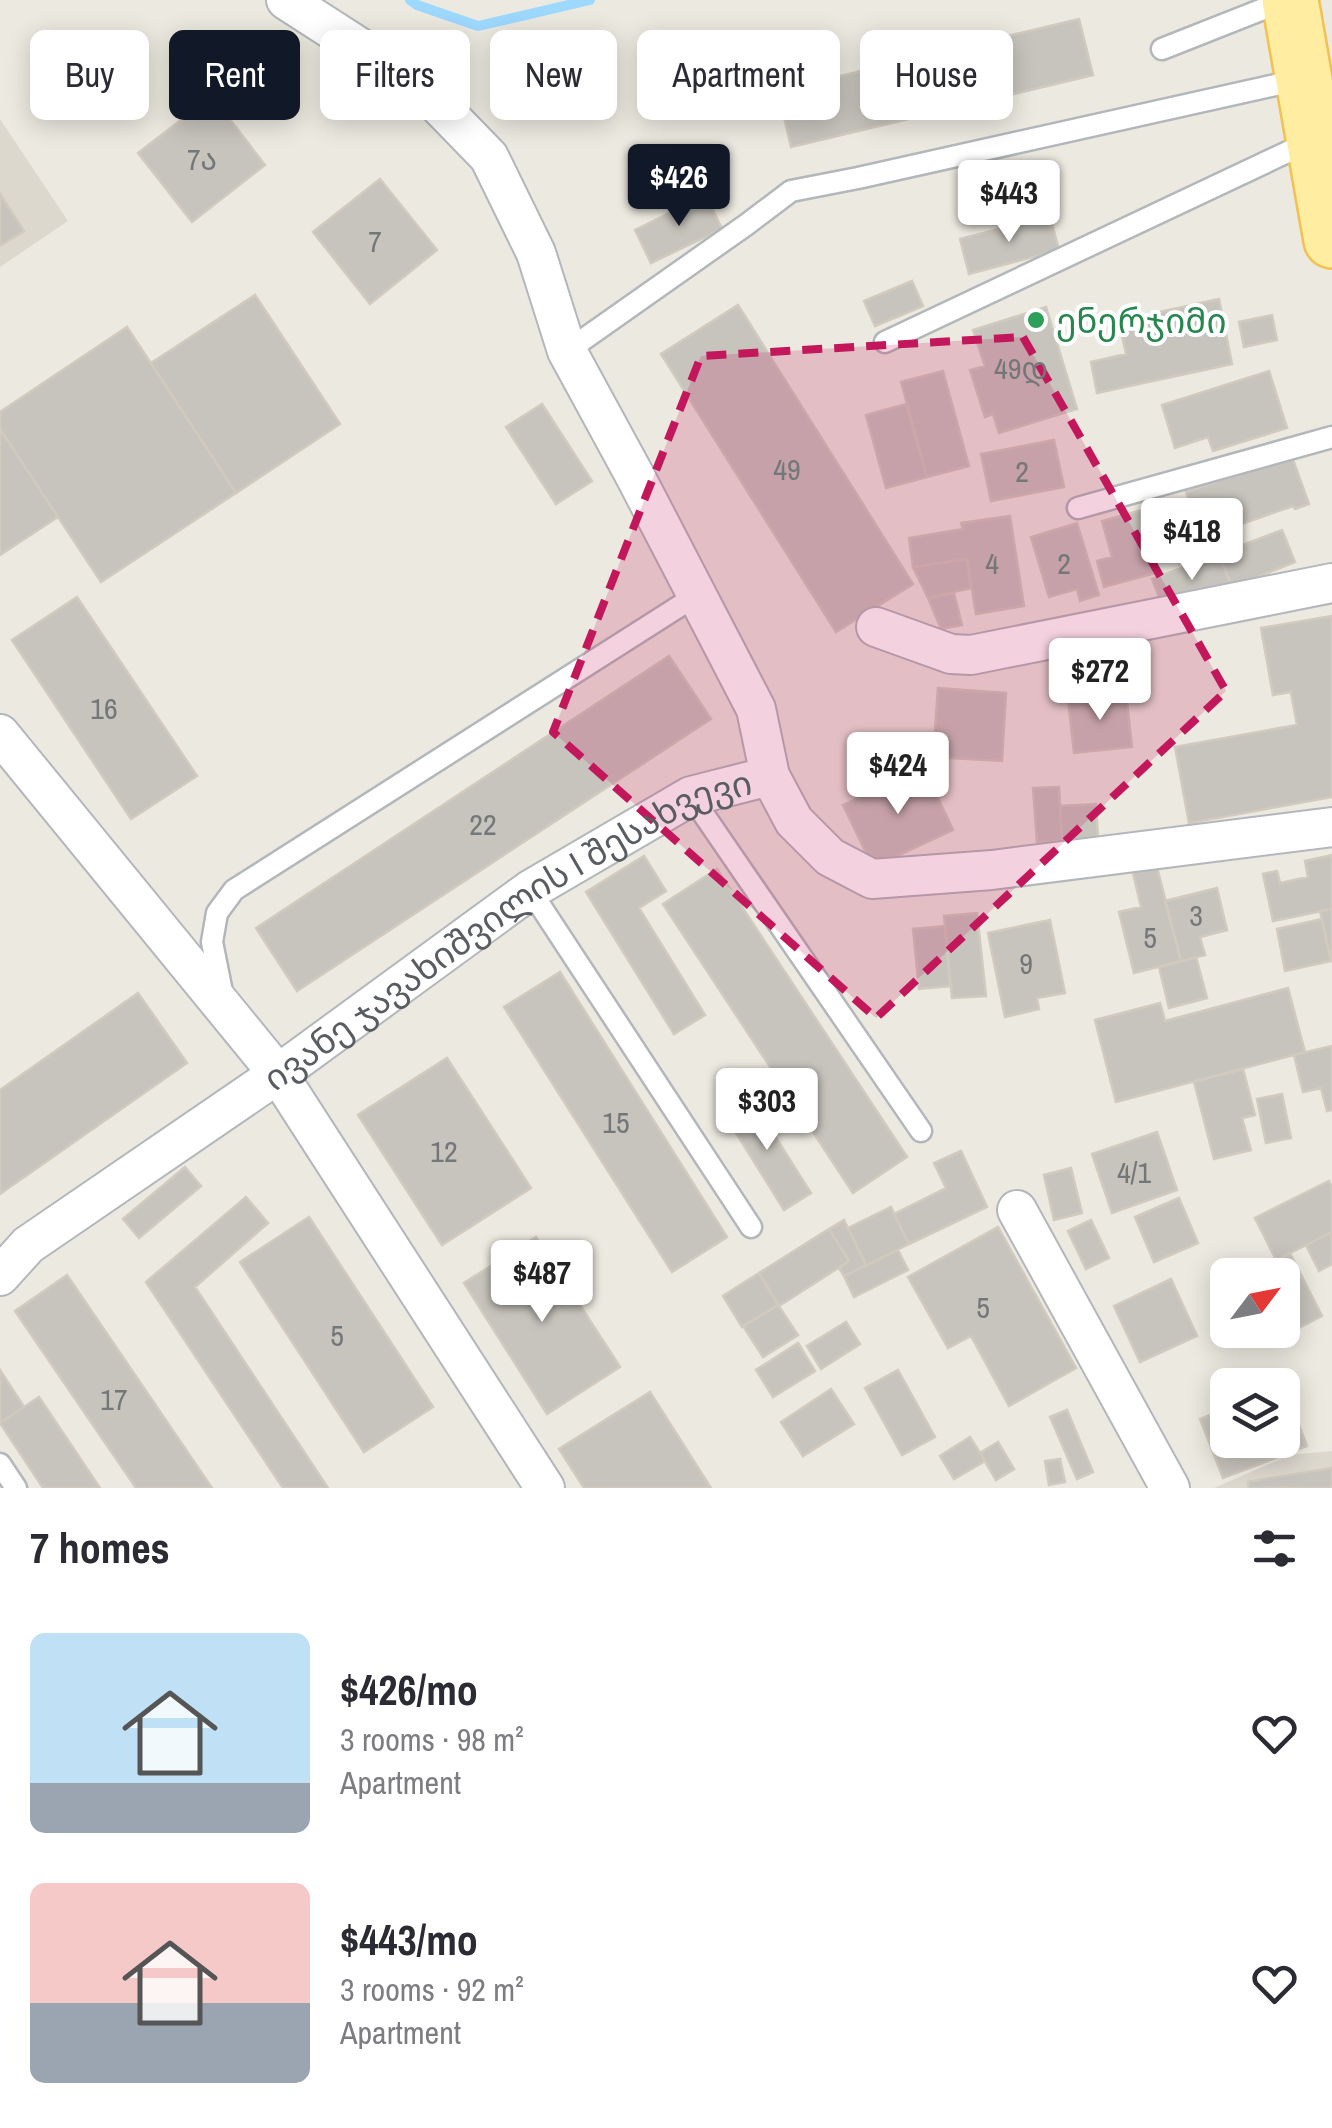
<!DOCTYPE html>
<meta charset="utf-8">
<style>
:root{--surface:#fff;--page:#f7f7f7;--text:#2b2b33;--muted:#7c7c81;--accent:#111827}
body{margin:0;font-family:"Archivo Narrow","Noto Sans Georgian",sans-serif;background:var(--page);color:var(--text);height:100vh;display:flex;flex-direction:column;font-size:38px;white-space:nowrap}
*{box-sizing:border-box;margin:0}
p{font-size:32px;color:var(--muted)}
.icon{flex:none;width:55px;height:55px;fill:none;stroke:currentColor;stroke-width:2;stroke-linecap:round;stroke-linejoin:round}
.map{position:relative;height:1488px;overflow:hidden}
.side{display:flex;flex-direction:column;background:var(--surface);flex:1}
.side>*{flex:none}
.hud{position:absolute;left:30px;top:30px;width:1272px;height:90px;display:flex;gap:20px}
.needle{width:65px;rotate:58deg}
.fabs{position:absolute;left:1210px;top:1258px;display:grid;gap:20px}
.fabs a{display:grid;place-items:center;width:90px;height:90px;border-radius:15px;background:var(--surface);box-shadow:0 5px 25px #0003;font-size:50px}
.price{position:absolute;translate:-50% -85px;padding:0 22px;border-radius:10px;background:#fff;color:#222;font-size:32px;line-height:65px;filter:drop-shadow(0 2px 5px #0008)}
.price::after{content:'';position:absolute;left:50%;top:60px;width:30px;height:22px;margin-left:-15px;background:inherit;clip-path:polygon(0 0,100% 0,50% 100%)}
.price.on{background:var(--accent);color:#fff}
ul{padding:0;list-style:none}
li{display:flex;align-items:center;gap:30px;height:250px;padding:0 30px}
li span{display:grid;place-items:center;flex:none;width:280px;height:200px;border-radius:15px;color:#555}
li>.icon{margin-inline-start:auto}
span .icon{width:120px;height:120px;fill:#fffc;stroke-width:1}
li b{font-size:42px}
h2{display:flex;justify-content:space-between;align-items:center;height:120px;padding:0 30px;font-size:42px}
.pill{padding:0 35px;border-radius:15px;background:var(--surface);box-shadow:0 5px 25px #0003;font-size:35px;line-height:90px}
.pill.on{background:var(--accent);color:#fff}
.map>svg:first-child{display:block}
.education{fill:#dcd8ce}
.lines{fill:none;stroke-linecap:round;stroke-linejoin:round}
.stream{stroke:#9dd8ff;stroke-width:10}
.building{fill:#c7c4bd;stroke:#d1cabe;stroke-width:2.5}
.lane-casing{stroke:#b3b7bb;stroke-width:25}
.street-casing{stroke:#b3b7bb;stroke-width:42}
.primary-casing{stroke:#f3c152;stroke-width:60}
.lane{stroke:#fff;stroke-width:20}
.street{stroke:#fff;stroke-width:38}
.primary{stroke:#ffeda2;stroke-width:55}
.marked{fill:#c2185b;fill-opacity:0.2;stroke:#c2185b;stroke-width:8;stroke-dasharray:20 12;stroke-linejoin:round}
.leisure-dot{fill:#2e9e5b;stroke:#fff;stroke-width:4}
.labels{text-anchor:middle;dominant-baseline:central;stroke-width:8;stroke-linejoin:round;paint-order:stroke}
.number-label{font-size:30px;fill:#747778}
.leisure-label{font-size:35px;fill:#27864d;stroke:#fff;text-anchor:start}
.street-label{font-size:35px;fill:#595d61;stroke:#fff}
</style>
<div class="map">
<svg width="1332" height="1488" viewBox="0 0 1332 1488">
<rect width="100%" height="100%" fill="#ece9e0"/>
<path class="education" d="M0,119L68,221L0,267Z
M1332,1451V1488H1214L1290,1455Z"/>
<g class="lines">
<path class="stream" d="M410,0L417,5L478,26L590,0"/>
</g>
<path class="building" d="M1079,19L1093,75L791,147L778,91Z
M212,96L265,165L192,222L138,153Z
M380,179L437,250L370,304L313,232Z
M0,194L24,231L0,246Z
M706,195L722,229L651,263L635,230Z
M1050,216L1059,250L969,274L960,239Z
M912,281L923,306L875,326L864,301Z
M255,295L340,424L236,493L151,363Z
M1219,299L1232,364L1097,393L1091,362L1126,354L1119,321Z
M738,305L913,584L836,632L661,354Z
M1046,307L1077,409L999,433L993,414L985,417L970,370L985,366L973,330Z
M1272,315L1277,340L1244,347L1239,322Z
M127,327L236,493L101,582L0,429V412Z
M943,371L969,466L927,477L901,382Z
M1269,371L1287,428L1213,451L1208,437L1175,448L1162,405Z
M542,404L592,481L556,504L506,427Z
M906,404L927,477L886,488L866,415Z
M0,429L58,517L0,555Z
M1054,440L1064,487L991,501L981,454Z
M1292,457L1309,504L1295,509L1293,506L1201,538L1186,492Z
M1142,510L1159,572L1104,587L1097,561L1112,557L1102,521Z
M1010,516L1024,606L976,614L967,559L913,567L909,538L963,529L961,523Z
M1077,523L1099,595L1080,601L1077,589L1049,597L1031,537Z
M1282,530L1295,562L1232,587L1219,554Z
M1219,554L1232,587L1165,612L1152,579Z
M967,559L971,588L928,598L913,567Z
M954,593L962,625L941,629L928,598Z
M77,597L197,776L131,819L12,640Z
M1332,616V797L1189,823L1175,747L1297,725L1291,692L1273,695L1261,628Z
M669,656L711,719L297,991L256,928Z
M938,688L1006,693L1002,761L933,757Z
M1126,693L1132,747L1074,753L1068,699Z
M924,768L953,830L873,867L843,805Z
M1059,787L1062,841L1037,842L1033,788Z
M1096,804L1098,838L1062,841L1060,806Z
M1332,855V909L1273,921L1263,874L1277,871L1280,883L1308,877L1305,861Z
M644,856L666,891L639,908L705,1015L674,1034L586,892Z
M1157,867L1181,961L1134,973L1119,912L1141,907L1133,873Z
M717,869L907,1157L853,1193L663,904Z
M1217,888L1227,930L1200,937L1205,955L1181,961L1165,901Z
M1332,909V961H1331L1320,911Z
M977,913L986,996L952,998L944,916Z
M1322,919L1331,961L1285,971L1277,929Z
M1050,920L1065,993L1037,998L1039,1009L1005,1017L988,933Z
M945,926L950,986L919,989L913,929Z
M1196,957L1207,998L1169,1008L1159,967Z
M560,972L727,1237L672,1272L504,1007Z
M1288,988L1305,1052L1116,1102L1095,1020L1160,1003L1165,1021Z
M138,993L187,1063L0,1194V1090Z
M1332,1046V1110L1327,1111L1321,1088L1303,1092L1294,1055Z
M447,1058L531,1188L442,1245L358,1115Z
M1243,1069L1255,1115L1242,1118L1251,1150L1214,1159L1194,1082Z
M1282,1094L1291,1138L1266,1143L1257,1099Z
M749,1095L811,1193L784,1210L723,1112Z
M1157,1132L1177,1190L1112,1213L1092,1154Z
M961,1151L987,1207L909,1244L894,1214L946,1188L934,1163Z
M185,1167L201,1186L139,1238L123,1219Z
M1071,1168L1082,1213L1054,1220L1044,1175Z
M1329,1181L1332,1187V1232L1276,1260L1255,1218Z
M246,1197L268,1223L195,1287L328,1488H283L146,1282Z
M1179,1198L1198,1243L1154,1262L1135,1217Z
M891,1207L909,1244L866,1265L848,1228Z
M309,1217L433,1407L364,1452L240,1262Z
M844,1220L866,1265L844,1276L839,1268L849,1261L829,1229Z
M1091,1220L1109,1258L1086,1269L1068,1231Z
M998,1227L1076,1368L1009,1406L971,1336L948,1348L908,1277Z
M829,1229L849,1261L779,1306L759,1273Z
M1332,1232V1264L1319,1271L1306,1245Z
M536,1237L620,1367L547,1414L464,1283Z
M898,1250L908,1270L854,1297L844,1276Z
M1290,1253L1322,1316L1273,1341L1268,1330H1282V1275H1247Z
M759,1273L778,1305L742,1327L723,1296Z
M67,1275L212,1488H136L15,1311Z
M1171,1279L1197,1336L1140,1362L1114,1306Z
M778,1305L798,1335L763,1357L743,1326Z
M846,1322L860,1344L821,1369L807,1346Z
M798,1343L815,1371L773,1397L756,1370Z
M0,1370L24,1407L0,1423Z
M898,1370L935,1437L902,1455L865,1388Z
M1284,1386L1307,1446L1223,1478L1200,1419L1228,1408V1440H1282Z
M831,1389L854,1424L803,1456L781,1422Z
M650,1392L711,1488H584L559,1449Z
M39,1397L100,1488H43L0,1423Z
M1067,1410L1093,1472L1077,1479L1050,1417Z
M970,1437L985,1461L954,1479L940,1456Z
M998,1442L1014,1469L996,1480L980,1453Z
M1060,1459L1065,1482L1049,1485L1045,1461Z
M1332,1468V1488H1249L1248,1482Z"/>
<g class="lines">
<g class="lane-casing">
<path id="lane" d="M1162,49L1286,0
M885,342L1313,140
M567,351L746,225L791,191L858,178L1302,79
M1078,508L1332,437
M691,796L921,1131
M530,890L751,1227
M223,997L212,942L217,913L234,890L697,595
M0,1464L16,1488"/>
</g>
<g class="street-casing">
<g id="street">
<path d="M286,0L421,87L489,157L536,253L567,351L635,476L756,709L770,776"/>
<path d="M876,627L951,654L971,655L1332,583"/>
<path d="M0,734L278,1074L545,1488"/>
<path d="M1017,1210L1170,1488"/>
<path id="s1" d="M0,1276L28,1245L278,1074L530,890L691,796L770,776L794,821L830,857L872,879L992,870L1332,827"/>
</g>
</g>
<g class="primary-casing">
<path id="primary" d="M1290,0L1332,240"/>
</g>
<use href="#lane" class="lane"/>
<use href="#street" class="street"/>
<use href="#primary" class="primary"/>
</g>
<path class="marked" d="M1023,337L1226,691L876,1018L553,732L701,356Z"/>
<circle class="leisure-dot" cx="1036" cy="320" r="10"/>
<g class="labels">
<g class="number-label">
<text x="202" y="159">7ა</text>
<text x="375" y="241">7</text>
<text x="1021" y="368">49დ</text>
<text x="787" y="469">49</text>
<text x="1022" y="471">2</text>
<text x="992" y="563">4</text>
<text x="1064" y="563">2</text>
<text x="104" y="708">16</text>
<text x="483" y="824">22</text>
<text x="1196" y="915">3</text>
<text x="1150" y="937">5</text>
<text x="1026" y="963">9</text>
<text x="616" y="1122">15</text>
<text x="444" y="1151">12</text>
<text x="1134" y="1172">4/1</text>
<text x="983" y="1307">5</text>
<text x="337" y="1335">5</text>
<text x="114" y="1399">17</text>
</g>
<g class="leisure-label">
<text x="1056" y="320">ენერჯიმი</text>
</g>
<g class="street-label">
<text stroke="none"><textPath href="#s1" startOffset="618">ივანე ჯავახიშვილის I შესახვევი</textPath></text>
</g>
</g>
</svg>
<div class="fabs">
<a><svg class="needle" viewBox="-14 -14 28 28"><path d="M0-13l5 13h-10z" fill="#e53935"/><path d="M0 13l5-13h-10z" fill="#7c7c81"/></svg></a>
<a><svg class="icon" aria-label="layers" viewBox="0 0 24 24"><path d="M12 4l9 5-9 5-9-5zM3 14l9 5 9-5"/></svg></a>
</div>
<b class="price on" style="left:679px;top:229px">$426</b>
<b class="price" style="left:1009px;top:245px">$443</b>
<b class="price" style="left:1192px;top:583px">$418</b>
<b class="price" style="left:1100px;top:723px">$272</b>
<b class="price" style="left:898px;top:817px">$424</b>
<b class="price" style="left:767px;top:1153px">$303</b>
<b class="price" style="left:542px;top:1325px">$487</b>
<div class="hud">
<a class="pill">Buy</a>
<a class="pill on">Rent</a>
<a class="pill">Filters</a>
<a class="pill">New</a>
<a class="pill">Apartment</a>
<a class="pill">House</a>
</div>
</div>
<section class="side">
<h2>7 homes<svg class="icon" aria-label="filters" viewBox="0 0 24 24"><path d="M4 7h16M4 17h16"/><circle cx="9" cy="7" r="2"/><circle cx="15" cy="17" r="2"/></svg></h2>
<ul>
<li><span style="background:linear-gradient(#bfe0f5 75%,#9aa5b1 0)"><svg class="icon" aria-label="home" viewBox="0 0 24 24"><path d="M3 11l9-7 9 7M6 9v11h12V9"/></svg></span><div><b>$426/mo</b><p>3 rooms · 98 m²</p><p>Apartment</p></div><svg class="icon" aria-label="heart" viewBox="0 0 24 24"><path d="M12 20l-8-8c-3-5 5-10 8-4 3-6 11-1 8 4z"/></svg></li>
<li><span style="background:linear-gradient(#f6c9c9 60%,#9aa5b1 0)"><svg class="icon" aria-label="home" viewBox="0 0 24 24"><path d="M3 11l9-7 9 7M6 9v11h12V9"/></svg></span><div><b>$443/mo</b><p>3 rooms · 92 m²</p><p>Apartment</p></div><svg class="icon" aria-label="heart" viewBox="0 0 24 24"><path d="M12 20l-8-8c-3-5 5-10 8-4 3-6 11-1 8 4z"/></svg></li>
</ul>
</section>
